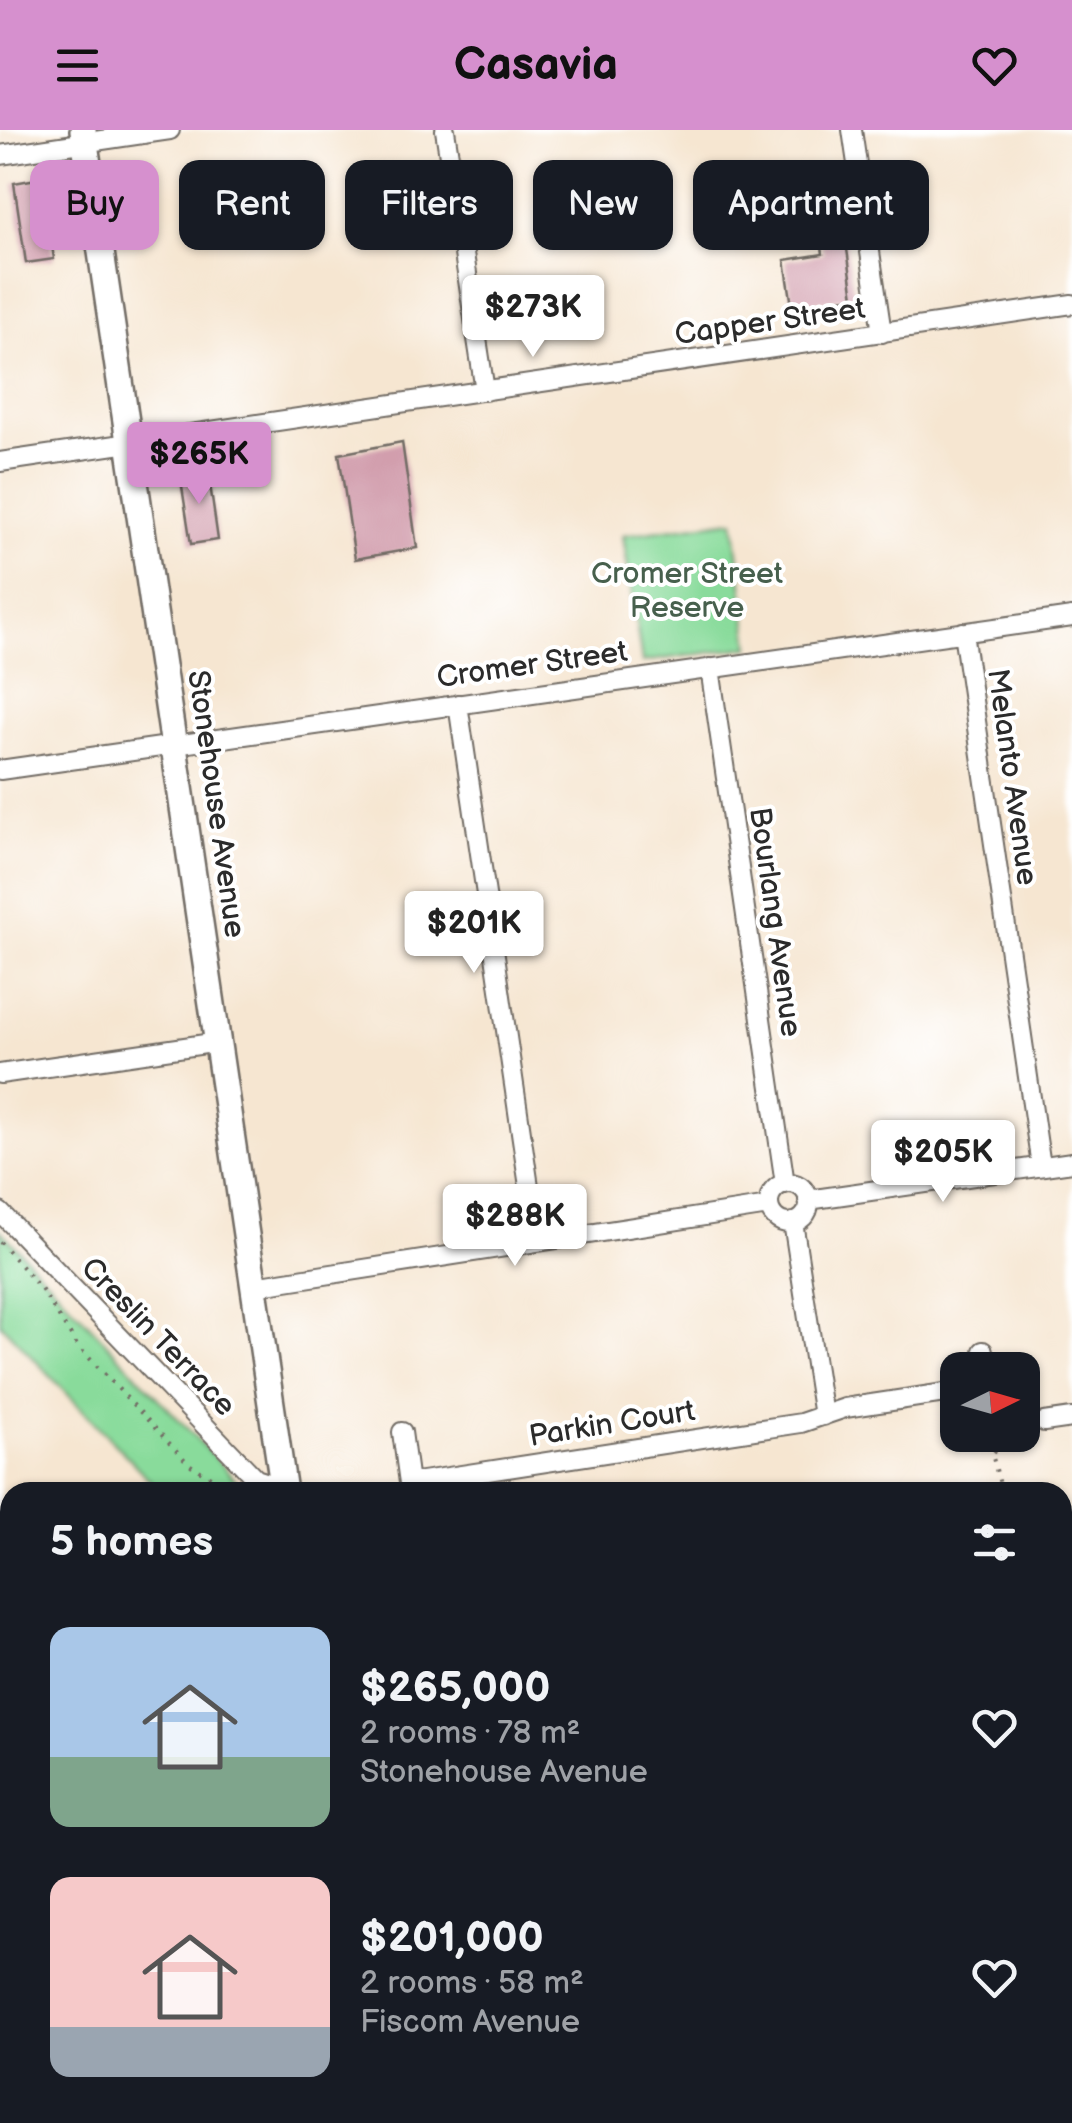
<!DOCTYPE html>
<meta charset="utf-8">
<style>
:root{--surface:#171b24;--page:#20242c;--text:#f1f3f6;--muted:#9ea1a6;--accent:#d690ce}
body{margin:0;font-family:"Balsamiq Sans",sans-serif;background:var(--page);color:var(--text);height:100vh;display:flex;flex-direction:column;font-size:38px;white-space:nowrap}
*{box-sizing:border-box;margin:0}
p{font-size:32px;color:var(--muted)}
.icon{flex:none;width:55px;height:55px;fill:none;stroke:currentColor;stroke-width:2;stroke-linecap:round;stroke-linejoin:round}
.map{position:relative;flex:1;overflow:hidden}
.panel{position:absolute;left:0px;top:1352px;width:1072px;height:642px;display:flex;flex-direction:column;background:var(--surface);border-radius:30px 30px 0 0;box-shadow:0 2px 8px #0004}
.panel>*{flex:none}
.banner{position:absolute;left:30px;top:30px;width:1012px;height:90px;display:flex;gap:20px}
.needle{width:65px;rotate:85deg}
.controls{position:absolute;left:940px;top:1222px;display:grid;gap:20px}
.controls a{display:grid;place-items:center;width:100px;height:100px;border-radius:20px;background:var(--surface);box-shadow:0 2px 8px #0004;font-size:50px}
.price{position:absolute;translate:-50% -85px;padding:0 22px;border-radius:10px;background:#fff;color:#222;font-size:32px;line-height:65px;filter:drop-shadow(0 2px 5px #0008)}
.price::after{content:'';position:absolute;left:50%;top:60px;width:30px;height:22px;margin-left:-15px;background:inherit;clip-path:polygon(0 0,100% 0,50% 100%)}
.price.current{background:var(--accent);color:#111}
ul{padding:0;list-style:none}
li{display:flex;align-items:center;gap:30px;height:250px;padding:0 50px}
li span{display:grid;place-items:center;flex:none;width:280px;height:200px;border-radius:20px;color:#555}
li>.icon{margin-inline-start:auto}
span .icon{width:120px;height:120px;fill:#fffc;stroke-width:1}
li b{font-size:42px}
h2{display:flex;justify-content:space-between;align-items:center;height:120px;padding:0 50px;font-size:42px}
.chip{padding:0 35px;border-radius:20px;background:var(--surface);box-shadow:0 2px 8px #0004;font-size:35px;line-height:90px}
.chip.current{background:var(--accent);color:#111}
header{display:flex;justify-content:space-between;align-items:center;height:130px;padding:0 50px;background:var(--accent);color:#111;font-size:45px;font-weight:700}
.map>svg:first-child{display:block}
.green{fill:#89db9b;stroke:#5a8363;stroke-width:2.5}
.building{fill:#d29ead}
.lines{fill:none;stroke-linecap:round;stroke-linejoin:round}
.street-casing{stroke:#726c65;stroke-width:22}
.secondary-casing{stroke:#726c65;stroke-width:30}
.highway-casing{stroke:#726c65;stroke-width:38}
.path{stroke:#726c65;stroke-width:4;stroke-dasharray:2.5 8;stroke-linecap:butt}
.street{stroke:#fff;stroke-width:18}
.secondary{stroke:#fff;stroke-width:25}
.highway{stroke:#fff;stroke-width:32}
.labels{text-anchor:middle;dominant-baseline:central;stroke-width:8;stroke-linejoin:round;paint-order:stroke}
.street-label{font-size:30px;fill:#2b2b2b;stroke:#fff}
.park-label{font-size:30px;fill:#47604d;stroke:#fff}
</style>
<header><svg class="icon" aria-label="menu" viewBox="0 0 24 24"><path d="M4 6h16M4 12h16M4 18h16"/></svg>Casavia<svg class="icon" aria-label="heart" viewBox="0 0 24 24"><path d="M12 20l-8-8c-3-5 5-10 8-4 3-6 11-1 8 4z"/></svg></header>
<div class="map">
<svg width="1072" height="1993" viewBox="0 0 1072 1993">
<rect width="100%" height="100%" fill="#fff"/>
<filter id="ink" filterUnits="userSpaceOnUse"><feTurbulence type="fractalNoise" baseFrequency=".01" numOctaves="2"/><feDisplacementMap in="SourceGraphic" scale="20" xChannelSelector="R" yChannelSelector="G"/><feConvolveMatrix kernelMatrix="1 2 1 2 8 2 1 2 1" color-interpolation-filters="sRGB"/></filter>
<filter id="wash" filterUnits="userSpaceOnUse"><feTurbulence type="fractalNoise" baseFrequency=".0048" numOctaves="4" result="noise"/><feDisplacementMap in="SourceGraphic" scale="40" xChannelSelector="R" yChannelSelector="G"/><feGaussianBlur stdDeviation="2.25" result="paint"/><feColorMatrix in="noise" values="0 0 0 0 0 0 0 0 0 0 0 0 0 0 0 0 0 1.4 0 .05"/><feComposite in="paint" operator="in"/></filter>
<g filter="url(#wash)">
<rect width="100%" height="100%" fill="#f6e6d1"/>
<path class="green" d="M734,390L750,517L642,532L623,405Z
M0,1100L247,1362H161L0,1193Z
M1063,1922L1072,1928V1993H1011L1000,1985H1062Z"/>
<g id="blocks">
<path class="building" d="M42,48L54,129L26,133L14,53Z
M843,92L854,167L792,176L785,130L823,124L819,96Z
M402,312L417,418L355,429L339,324Z
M208,340L218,410L191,414L180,344Z"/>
</g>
</g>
<g filter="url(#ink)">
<use href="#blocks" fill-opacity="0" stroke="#726c65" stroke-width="2.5"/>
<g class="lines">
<g class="street-casing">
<path id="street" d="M445,0L485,261
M852,0L882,203
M0,25L170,0
M0,332L1072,174
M963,502L1041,1036
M710,538L785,1054
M458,574L537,1111
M0,640L1072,487
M0,944L219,912
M769 1073a20 20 0 1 1 40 0a20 20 0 1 1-40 0Z
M808,1070L1072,1032
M0,1082L256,1349L284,1358
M793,1092L823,1286
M254,1156L769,1076
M983,1221L985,1240
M1044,1292L1072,1288
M402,1302L409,1353
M410,1362L409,1353L801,1293L845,1278L958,1261
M1062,1717L1072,1733
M1062,1905L1072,1910
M0,1907L10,1906
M976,1985L987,1993
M743,1993L752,1985"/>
</g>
<g class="secondary-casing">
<path id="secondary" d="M83,0L284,1362"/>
</g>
<g class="highway-casing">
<path id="highway" d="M0,1416L10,1427
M0,1485L10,1496
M247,1985L248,1993
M271,1985L272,1993
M470,1985L478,1993
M530,1985L537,1993"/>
</g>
<path class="path" d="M0,1112L41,1159L77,1215L189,1334L235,1362
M986,1306L992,1324
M1002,1362L992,1324L1004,1311L1031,1306
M1026,1985L1040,1993"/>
<use href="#street" class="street"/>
<use href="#secondary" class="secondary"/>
<use href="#highway" class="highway"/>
</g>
</g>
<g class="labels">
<g class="street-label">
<text transform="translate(770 192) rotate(-8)">Capper Street</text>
<text transform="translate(532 535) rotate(-8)">Cromer Street</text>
<text transform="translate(1012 647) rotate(82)">Melanto Avenue</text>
<text transform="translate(216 674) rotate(82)">Stonehouse Avenue</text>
<text transform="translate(775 792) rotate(82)">Bourlang Avenue</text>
<text transform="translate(158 1207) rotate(46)">Creslin Terrace</text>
<text transform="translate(612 1294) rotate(-9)">Parkin Court</text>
</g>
<g class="park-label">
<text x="687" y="444">Cromer Street<tspan x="687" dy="34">Reserve</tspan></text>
</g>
</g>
</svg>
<div class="controls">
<a><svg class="needle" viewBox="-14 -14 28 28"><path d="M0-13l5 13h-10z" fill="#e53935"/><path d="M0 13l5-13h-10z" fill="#9ea1a6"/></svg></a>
</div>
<b class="price" style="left:533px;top:230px">$273K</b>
<b class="price current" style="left:199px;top:377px">$265K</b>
<b class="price" style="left:474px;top:846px">$201K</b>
<b class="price" style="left:943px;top:1075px">$205K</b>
<b class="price" style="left:515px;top:1139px">$288K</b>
<div class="banner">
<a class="chip current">Buy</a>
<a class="chip">Rent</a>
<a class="chip">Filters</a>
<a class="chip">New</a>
<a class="chip">Apartment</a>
</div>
<section class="panel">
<h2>5 homes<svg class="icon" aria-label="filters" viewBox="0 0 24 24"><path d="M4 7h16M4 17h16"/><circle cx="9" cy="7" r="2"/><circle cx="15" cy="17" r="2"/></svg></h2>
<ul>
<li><span style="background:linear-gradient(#a9c7e8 65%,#7fa58c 0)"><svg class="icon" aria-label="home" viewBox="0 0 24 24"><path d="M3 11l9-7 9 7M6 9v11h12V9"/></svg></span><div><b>$265,000</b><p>2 rooms · 78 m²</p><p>Stonehouse Avenue</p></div><svg class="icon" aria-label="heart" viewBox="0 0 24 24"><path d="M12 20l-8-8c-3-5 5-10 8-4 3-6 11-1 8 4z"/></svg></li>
<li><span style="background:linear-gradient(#f6c9c9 75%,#9aa5b1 0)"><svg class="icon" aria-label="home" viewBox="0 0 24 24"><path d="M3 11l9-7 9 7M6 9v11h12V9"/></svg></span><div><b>$201,000</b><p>2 rooms · 58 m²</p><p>Fiscom Avenue</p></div><svg class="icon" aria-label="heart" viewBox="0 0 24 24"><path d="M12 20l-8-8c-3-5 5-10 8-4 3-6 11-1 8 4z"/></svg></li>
</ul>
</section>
</div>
